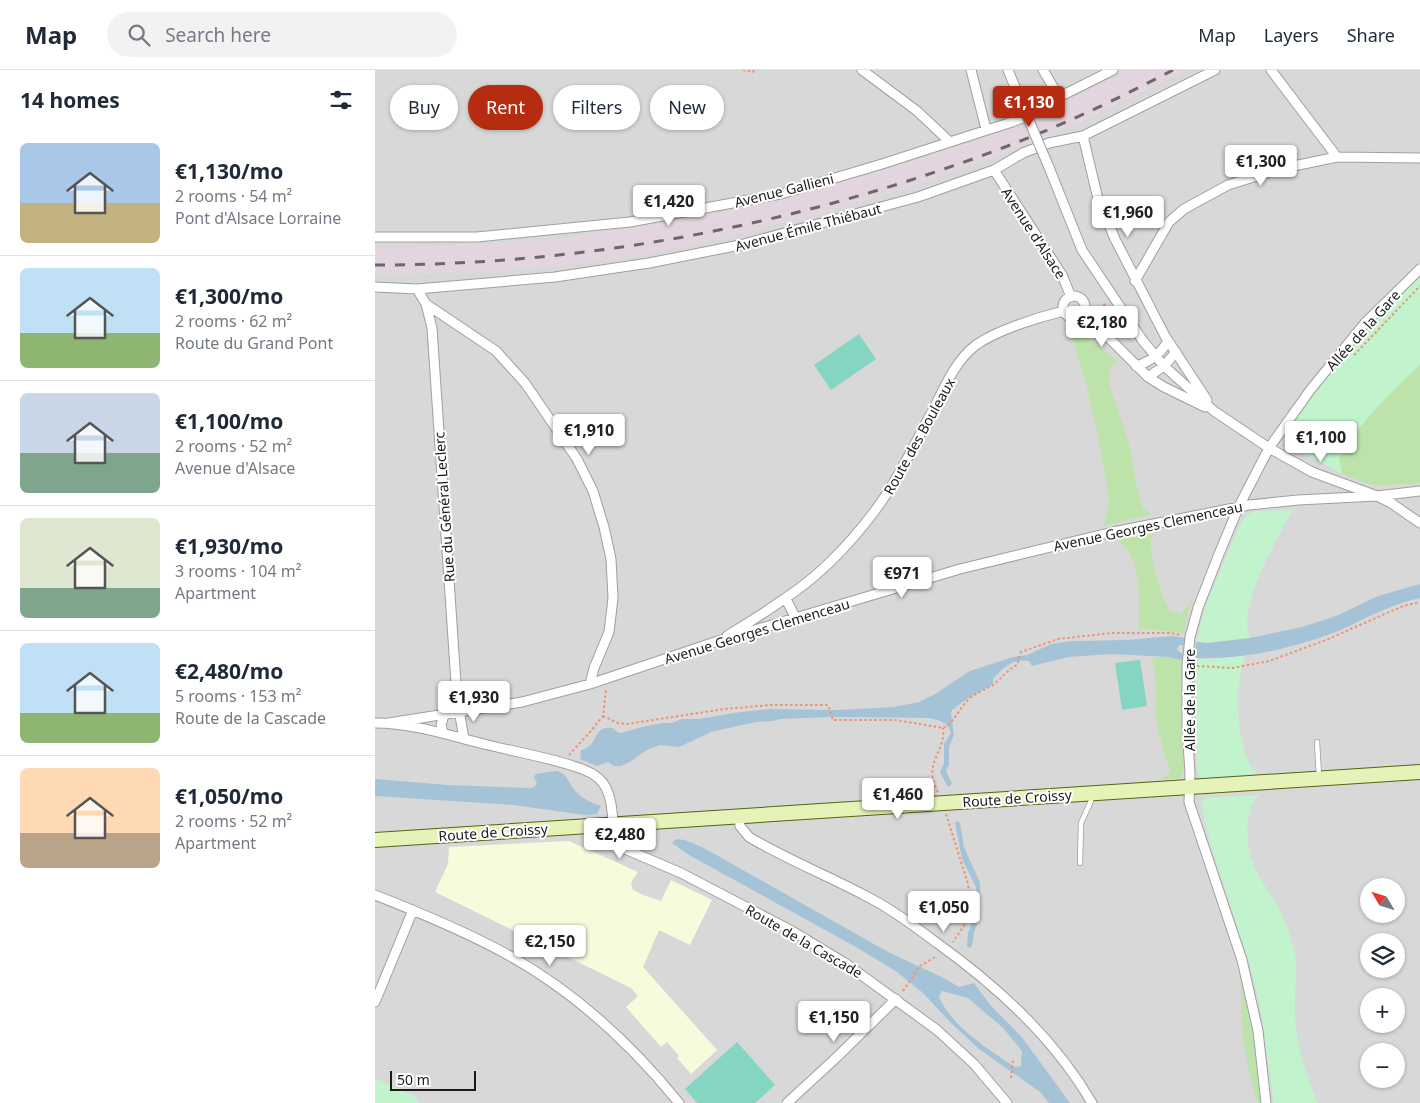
<!DOCTYPE html>
<meta charset="utf-8">
<style>
:root{--surface:#fff;--page:#f2f2f3;--text:#1f2937;--muted:#747a83;--line:#e0e1e3;--accent:#b52c11}
body{margin:0;font-family:"Noto Sans",sans-serif;background:var(--page);color:var(--text);height:100vh;display:flex;flex-direction:column;font-size:19px;white-space:nowrap}
*{box-sizing:border-box;margin:0}
p{font-size:16px;color:var(--muted)}
.icon{flex:none;width:28px;height:28px;fill:none;stroke:currentColor;stroke-width:2;stroke-linecap:round;stroke-linejoin:round}
.map{position:relative;flex:1;overflow:hidden}
.side{display:flex;flex-direction:column;background:var(--surface);width:375px}
.side>*{flex:none}
.top-card{position:absolute;left:15px;top:15px;width:475px;height:45px;display:flex;gap:10px}
.needle{width:32px;rotate:308deg}
.buttons{position:absolute;left:985px;top:808px;display:grid;gap:10px}
.buttons a{display:grid;place-items:center;width:45px;height:45px;border-radius:50%;background:var(--surface);box-shadow:0 1px 4px #0004;font-size:25px}
.scale{position:absolute;left:15px;bottom:12px;width:86px;box-sizing:border-box;padding-left:5px;border:2px solid #1b1b1b;border-top:0;font-size:14px;line-height:18px;white-space:nowrap;color:#1b1b1b;-webkit-text-stroke:4px #fff;paint-order:stroke}
.price{position:absolute;translate:-50% -42px;padding:0 11px;border-radius:5px;background:#fff;color:#222;font-size:16px;line-height:32px;filter:drop-shadow(0 1px 2px #0008)}
.price::after{content:'';position:absolute;left:50%;top:30px;width:15px;height:11px;margin-left:-8px;background:inherit;clip-path:polygon(0 0,100% 0,50% 100%)}
.price.on{background:var(--accent);color:#fff}
ul{padding:0;list-style:none}
li{display:flex;align-items:center;gap:15px;height:125px;padding:0 20px}
li+li{border-top:1px solid var(--line)}
li span{display:grid;place-items:center;flex:none;width:140px;height:100px;border-radius:8px;color:#555}
li>.icon{margin-inline-start:auto}
span .icon{width:60px;height:60px;fill:#fffc;stroke-width:1}
li b{font-size:21px}
h2{display:flex;justify-content:space-between;align-items:center;height:60px;padding:0 20px;font-size:21px}
.tag{padding:0 18px;border-radius:22px;background:var(--surface);box-shadow:0 1px 4px #0004;font-size:18px;line-height:45px}
.tag.on{background:var(--accent);color:#fff}
header{display:flex;align-items:center;gap:30px;box-sizing:border-box;height:70px;padding:0 25px;background:var(--surface);border-bottom:1px solid var(--line)}
header strong{font-size:24px}
nav{display:flex;gap:28px;margin-inline-start:auto;font-size:18px}
.search{width:350px;height:45px;background:var(--page);display:flex;align-items:center;gap:12px;box-sizing:border-box;padding:0 18px;border-radius:28px;color:var(--muted);font-size:19px}
main{display:flex;flex:1;min-height:0}
.map>svg:first-child{display:block}
.residential{fill:#d9d8d8;fill-rule:evenodd}
.industrial{fill:#e4d4df}
.education{fill:#f6fcdb}
.grass{fill:#bde3ab}
.park{fill:#c1f4cd}
.pitch{fill:#85d5c3}
.water{fill:#a5c3d6;fill-rule:evenodd}
.lines{fill:none;stroke-linecap:round;stroke-linejoin:round}
.lane-casing{stroke:#9f9f9f;stroke-width:6}
.street-casing{stroke:#9f9f9f;stroke-width:11}
.secondary-casing{stroke:#4e670e;stroke-width:16}
.path{stroke:#ed9271;stroke-width:2;stroke-dasharray:2.5 2.5;stroke-linecap:butt}
.lane{stroke:#fff;stroke-width:4.5}
.street{stroke:#fff;stroke-width:9}
.secondary{stroke:#e6f3b8;stroke-width:14}
.rail{stroke:#696969;stroke-width:3;stroke-dasharray:10 10;stroke-linecap:butt}
.street-bridge-casing{stroke:#9f9f9f;stroke-width:11;stroke-linecap:butt}
.street-bridge{stroke:#fff;stroke-width:9}
.labels{text-anchor:middle;dominant-baseline:central;stroke-width:4;stroke-linejoin:round;paint-order:stroke}
.street-label{font-size:14px;fill:#1b1b1b;stroke:#fff}
</style>
<header>
<strong>Map</strong>
<div class="search"><svg class="icon" aria-label="search" viewBox="0 0 24 24"><circle cx="10" cy="10" r="6"/><path d="M15 15l6 6"/></svg>Search here</div>
<nav><a>Map</a><a>Layers</a><a>Share</a></nav>
</header>
<main>
<section class="side">
<h2>14 homes<svg class="icon" aria-label="filters" viewBox="0 0 24 24"><path d="M4 7h16M4 17h16"/><circle cx="9" cy="7" r="2"/><circle cx="15" cy="17" r="2"/></svg></h2>
<ul>
<li><span style="background:linear-gradient(#a9c7e8 60%,#c2b280 0)"><svg class="icon" aria-label="home" viewBox="0 0 24 24"><path d="M3 11l9-7 9 7M6 9v11h12V9"/></svg></span><div><b>€1,130/mo</b><p>2 rooms · 54 m²</p><p>Pont d'Alsace Lorraine</p></div></li>
<li><span style="background:linear-gradient(#bfe0f5 65%,#8fb573 0)"><svg class="icon" aria-label="home" viewBox="0 0 24 24"><path d="M3 11l9-7 9 7M6 9v11h12V9"/></svg></span><div><b>€1,300/mo</b><p>2 rooms · 62 m²</p><p>Route du Grand Pont</p></div></li>
<li><span style="background:linear-gradient(#c9d6e8 60%,#7fa58c 0)"><svg class="icon" aria-label="home" viewBox="0 0 24 24"><path d="M3 11l9-7 9 7M6 9v11h12V9"/></svg></span><div><b>€1,100/mo</b><p>2 rooms · 52 m²</p><p>Avenue d'Alsace</p></div></li>
<li><span style="background:linear-gradient(#dfe7d0 70%,#7fa58c 0)"><svg class="icon" aria-label="home" viewBox="0 0 24 24"><path d="M3 11l9-7 9 7M6 9v11h12V9"/></svg></span><div><b>€1,930/mo</b><p>3 rooms · 104 m²</p><p>Apartment</p></div></li>
<li><span style="background:linear-gradient(#bfe0f5 70%,#8fb573 0)"><svg class="icon" aria-label="home" viewBox="0 0 24 24"><path d="M3 11l9-7 9 7M6 9v11h12V9"/></svg></span><div><b>€2,480/mo</b><p>5 rooms · 153 m²</p><p>Route de la Cascade</p></div></li>
<li><span style="background:linear-gradient(#ffd9b3 65%,#b9a48a 0)"><svg class="icon" aria-label="home" viewBox="0 0 24 24"><path d="M3 11l9-7 9 7M6 9v11h12V9"/></svg></span><div><b>€1,050/mo</b><p>2 rooms · 52 m²</p><p>Apartment</p></div></li>
</ul>
</section>
<div class="map">
<svg width="1045" height="1033" viewBox="0 0 1045 1033">
<rect width="100%" height="100%" fill="#eceae1"/>
<path class="residential" d="M0,0H756L664,46L580,79L455,117L350,144L174,171L0,180Z
M812,0H1045V1033H0V203L24,204L165,197L347,168L436,145L524,120L607,91L682,62ZM994,816H1021V844H994ZM994,871H1021V899H994ZM994,926H1021V954H994ZM994,981H1021V1009H994Z"/>
<path class="industrial" d="M756,0H812L682,62L607,91L524,120L436,145L347,168L256,187L165,197L24,204L0,203V180L174,171L350,144L455,117L580,79L664,46Z"/>
<path class="education" d="M194,771L263,802L258,809L256,815L258,820L268,825L286,831L296,810L337,830L315,875L284,860L268,897L342,980L316,1004L302,988L304,986L292,972L286,977L251,937L263,926L256,918L60,822L73,794L74,777Z"/>
<path class="grass" d="M689,256C710,262 727,279 743,292L735,298L734,314L754,373L763,423L768,438L777,444L729,456L734,430L723,366L710,310L699,273Z
M1045,295V413L1005,416L990,413L967,404L964,388C985,353 1015,322 1045,295Z
M781,461C778,464 776,467 776,471C774,487 787,528 795,541L805,544L812,537L818,528L811,549L809,563L763,558C766,532 767,486 742,470Z
M776,587H794L809,591L807,597L806,656L809,700L806,708L786,710L793,705L795,700C789,683 783,665 781,646C779,627 784,606 776,587Z
M865,907L879,968L887,1033H883C875,1008 869,983 867,957C866,940 867,924 865,907Z"/>
<path class="park" d="M1045,207V295C1015,322 985,353 964,388L967,404L913,375L908,367L947,312L992,259Z
M917,440C902,470 861,537 875,568L832,573L821,572L830,537L864,456L871,446L879,441Z
M870,585C867,597 864,610 863,623C862,645 866,690 882,704L829,708L824,706L822,700L820,588L837,589Z
M884,725C871,737 871,763 874,779C878,801 890,815 901,833C909,846 914,862 918,876C925,900 918,924 920,948C922,978 932,1006 942,1033H899L885,935L875,895L836,776L826,733L830,728Z
M0,1008L39,1026L44,1033H0Z"/>
<path class="pitch" d="M484,264L501,289L456,320L439,295Z
M765,590L772,636L747,640L740,593Z
M362,972L400,1015L380,1033H322L310,1019Z"/>
<path class="water" d="M1045,514V528C1016,534 990,549 963,561C920,578 866,590 820,588L821,572L832,573L875,568L927,557L961,546L1003,526Z
M797,566L810,568L809,575H804L802,580L809,585V591L794,587L737,584L694,587L657,596L654,591C638,588 628,598 618,609V614L593,628L577,640L576,644L579,665L574,678V695L571,700L577,714L573,717L565,702L569,693V674L576,663C573,652 564,650 553,648L456,647L405,649L398,651L381,652L336,662L304,677L285,675L270,681L255,692L246,696H239L233,692L222,696L205,689L206,680C225,676 216,655 238,658L242,662L246,663L267,657L287,653H297L307,649H325L358,643L394,639L462,640L519,637L544,632L560,624L595,601L638,587L652,585L676,574L697,571L752,570Z
M181,701C192,703 192,710 198,718C204,727 216,733 226,736L222,744L210,745L138,735L0,726V709L73,715L157,718L162,714L159,707L161,704Z
M582,751L585,753L589,777L605,813V845L599,863L597,876L594,878L592,876L593,863L601,843V817L587,789L580,753Z
M301,769L310,770L329,778L513,882L569,908L584,917L599,913L616,936L646,966L695,1033H674L665,1022L604,979L576,953L548,923L522,902L481,877L314,785L297,773ZM567,921L593,928L628,958L647,981L646,996L640,997C612,978 579,959 564,927Z"/>
<g class="lines">
<g class="lane-casing">
<path id="lane" d="M942,672L944,706
M705,793L706,753L716,731L717,724"/>
</g>
<g class="street-casing">
<path id="street" d="M487,0L542,41L575,72
M596,0L611,59
M633,0L644,27
M668,0L684,27
M896,0L962,87
M708,66L723,129L740,169L790,266L832,330
M673,95L707,180L768,271L789,296L839,341L894,378L937,402L1002,426L1016,433L1045,453
M619,100L687,205L696,227
M0,167H102L255,152L406,124L507,94L637,52L660,43L684,27L738,0
M760,211L794,152L809,139L853,115L904,99L962,87L1045,88
M0,217L42,219L180,207L274,193L365,175L543,127L619,100L648,83L674,73L708,66L840,0
M42,219L51,234L121,281L150,313L202,389L218,421L229,457L236,489L238,528L234,562L219,598L215,614
M688 237a11 11 0 1 1 22 0a11 11 0 1 1-22 0Z
M51,234L57,258L82,628L89,669
M709,243L773,307L789,317L830,337
M761,296C775,292 786,283 793,271
M773,307L789,296L801,282
M411,529L421,549
M352,566C371,554 391,542 409,529C443,507 474,475 499,442C523,410 540,373 559,338C570,316 581,290 601,275C622,260 664,247 689,241
M0,653C38,653 76,666 113,675C141,682 171,687 198,696C209,699 221,704 228,713C241,732 235,756 243,776L306,803L417,861L470,893L562,960L599,994L632,1033
M14,653L147,632L215,614L343,571L585,499L738,462L874,435L923,430L1002,426L1045,421
M68,663L66,655L69,645
M364,746L365,756L374,767C411,789 451,805 489,825C515,838 539,856 562,873C623,917 679,968 717,1033
M0,825C46,843 92,862 135,886C201,923 257,975 304,1033
M0,932L38,840
M412,1033L462,987L521,929
M891,1033L883,961L867,890L814,732L815,703L812,658V595L815,567L823,538L844,484L864,436L894,378L936,319L990,253L1045,199"/>
</g>
<g class="secondary-casing">
<path id="secondary" d="M0,770L1045,702"/>
</g>
<path class="path" d="M368,0L378,2L379,0
M724,244L727,236L731,234
M979,285L1045,216
M822,596L858,598L894,591L951,570L1028,536L1045,532
M228,646L243,653L252,654L349,639L396,635H453L458,650H521L568,658C580,652 584,638 594,629C601,623 610,620 618,615C627,608 632,600 642,595L646,582L683,569L737,563H796L805,565
M194,685L215,662L228,646L231,620
M563,722C547,693 571,682 568,658
M571,744L593,814L596,833L590,854L578,872
M528,921L545,896L562,886
M636,1008L638,989"/>
<use href="#lane" class="lane"/>
<use href="#street" class="street"/>
<use href="#secondary" class="secondary"/>
<path class="rail" d="M0,195C226,195 453,149 663,64C709,45 754,23 798,0"/>
<g class="street-bridge-casing">
<path id="street-bridge" d="M644,27L673,95"/>
</g>
<use href="#street-bridge" class="street-bridge"/>
</g>
<g class="labels">
<g class="street-label">
<text transform="translate(409 120) rotate(-14)">Avenue Gallieni</text>
<text transform="translate(433 157) rotate(-15)">Avenue Émile Thiébaut</text>
<text transform="translate(659 163) rotate(57)">Avenue d'Alsace</text>
<text transform="translate(988 260) rotate(-48)">Allée de la Gare</text>
<text transform="translate(544 366) rotate(-61)">Route des Bouleaux</text>
<text transform="translate(69 437) rotate(-94)">Rue du Général Leclerc</text>
<text transform="translate(773 456) rotate(-12)">Avenue Georges Clemenceau</text>
<text transform="translate(382 561) rotate(-17)">Avenue Georges Clemenceau</text>
<text transform="translate(814 630) rotate(-90)">Allée de la Gare</text>
<text transform="translate(642 728) rotate(-4)">Route de Croissy</text>
<text transform="translate(118 762) rotate(-4)">Route de Croissy</text>
<text transform="translate(429 871) rotate(30)">Route de la Cascade</text>
</g>
</g>
</svg>
<div class="buttons">
<a><svg class="needle" viewBox="-14 -14 28 28"><path d="M0-13l5 13h-10z" fill="#e53935"/><path d="M0 13l5-13h-10z" fill="#747a83"/></svg></a>
<a><svg class="icon" aria-label="layers" viewBox="0 0 24 24"><path d="M12 4l9 5-9 5-9-5zM3 14l9 5 9-5"/></svg></a>
<a>+</a>
<a>−</a>
</div>
<div class="scale">50 m</div>
<b class="price on" style="left:654px;top:58px">€1,130</b>
<b class="price" style="left:886px;top:117px">€1,300</b>
<b class="price" style="left:294px;top:157px">€1,420</b>
<b class="price" style="left:753px;top:168px">€1,960</b>
<b class="price" style="left:727px;top:278px">€2,180</b>
<b class="price" style="left:214px;top:386px">€1,910</b>
<b class="price" style="left:946px;top:393px">€1,100</b>
<b class="price" style="left:527px;top:529px">€971</b>
<b class="price" style="left:99px;top:653px">€1,930</b>
<b class="price" style="left:523px;top:750px">€1,460</b>
<b class="price" style="left:245px;top:790px">€2,480</b>
<b class="price" style="left:569px;top:863px">€1,050</b>
<b class="price" style="left:175px;top:897px">€2,150</b>
<b class="price" style="left:459px;top:973px">€1,150</b>
<div class="top-card">
<a class="tag">Buy</a>
<a class="tag on">Rent</a>
<a class="tag">Filters</a>
<a class="tag">New</a>
</div>
</div>
</main>
